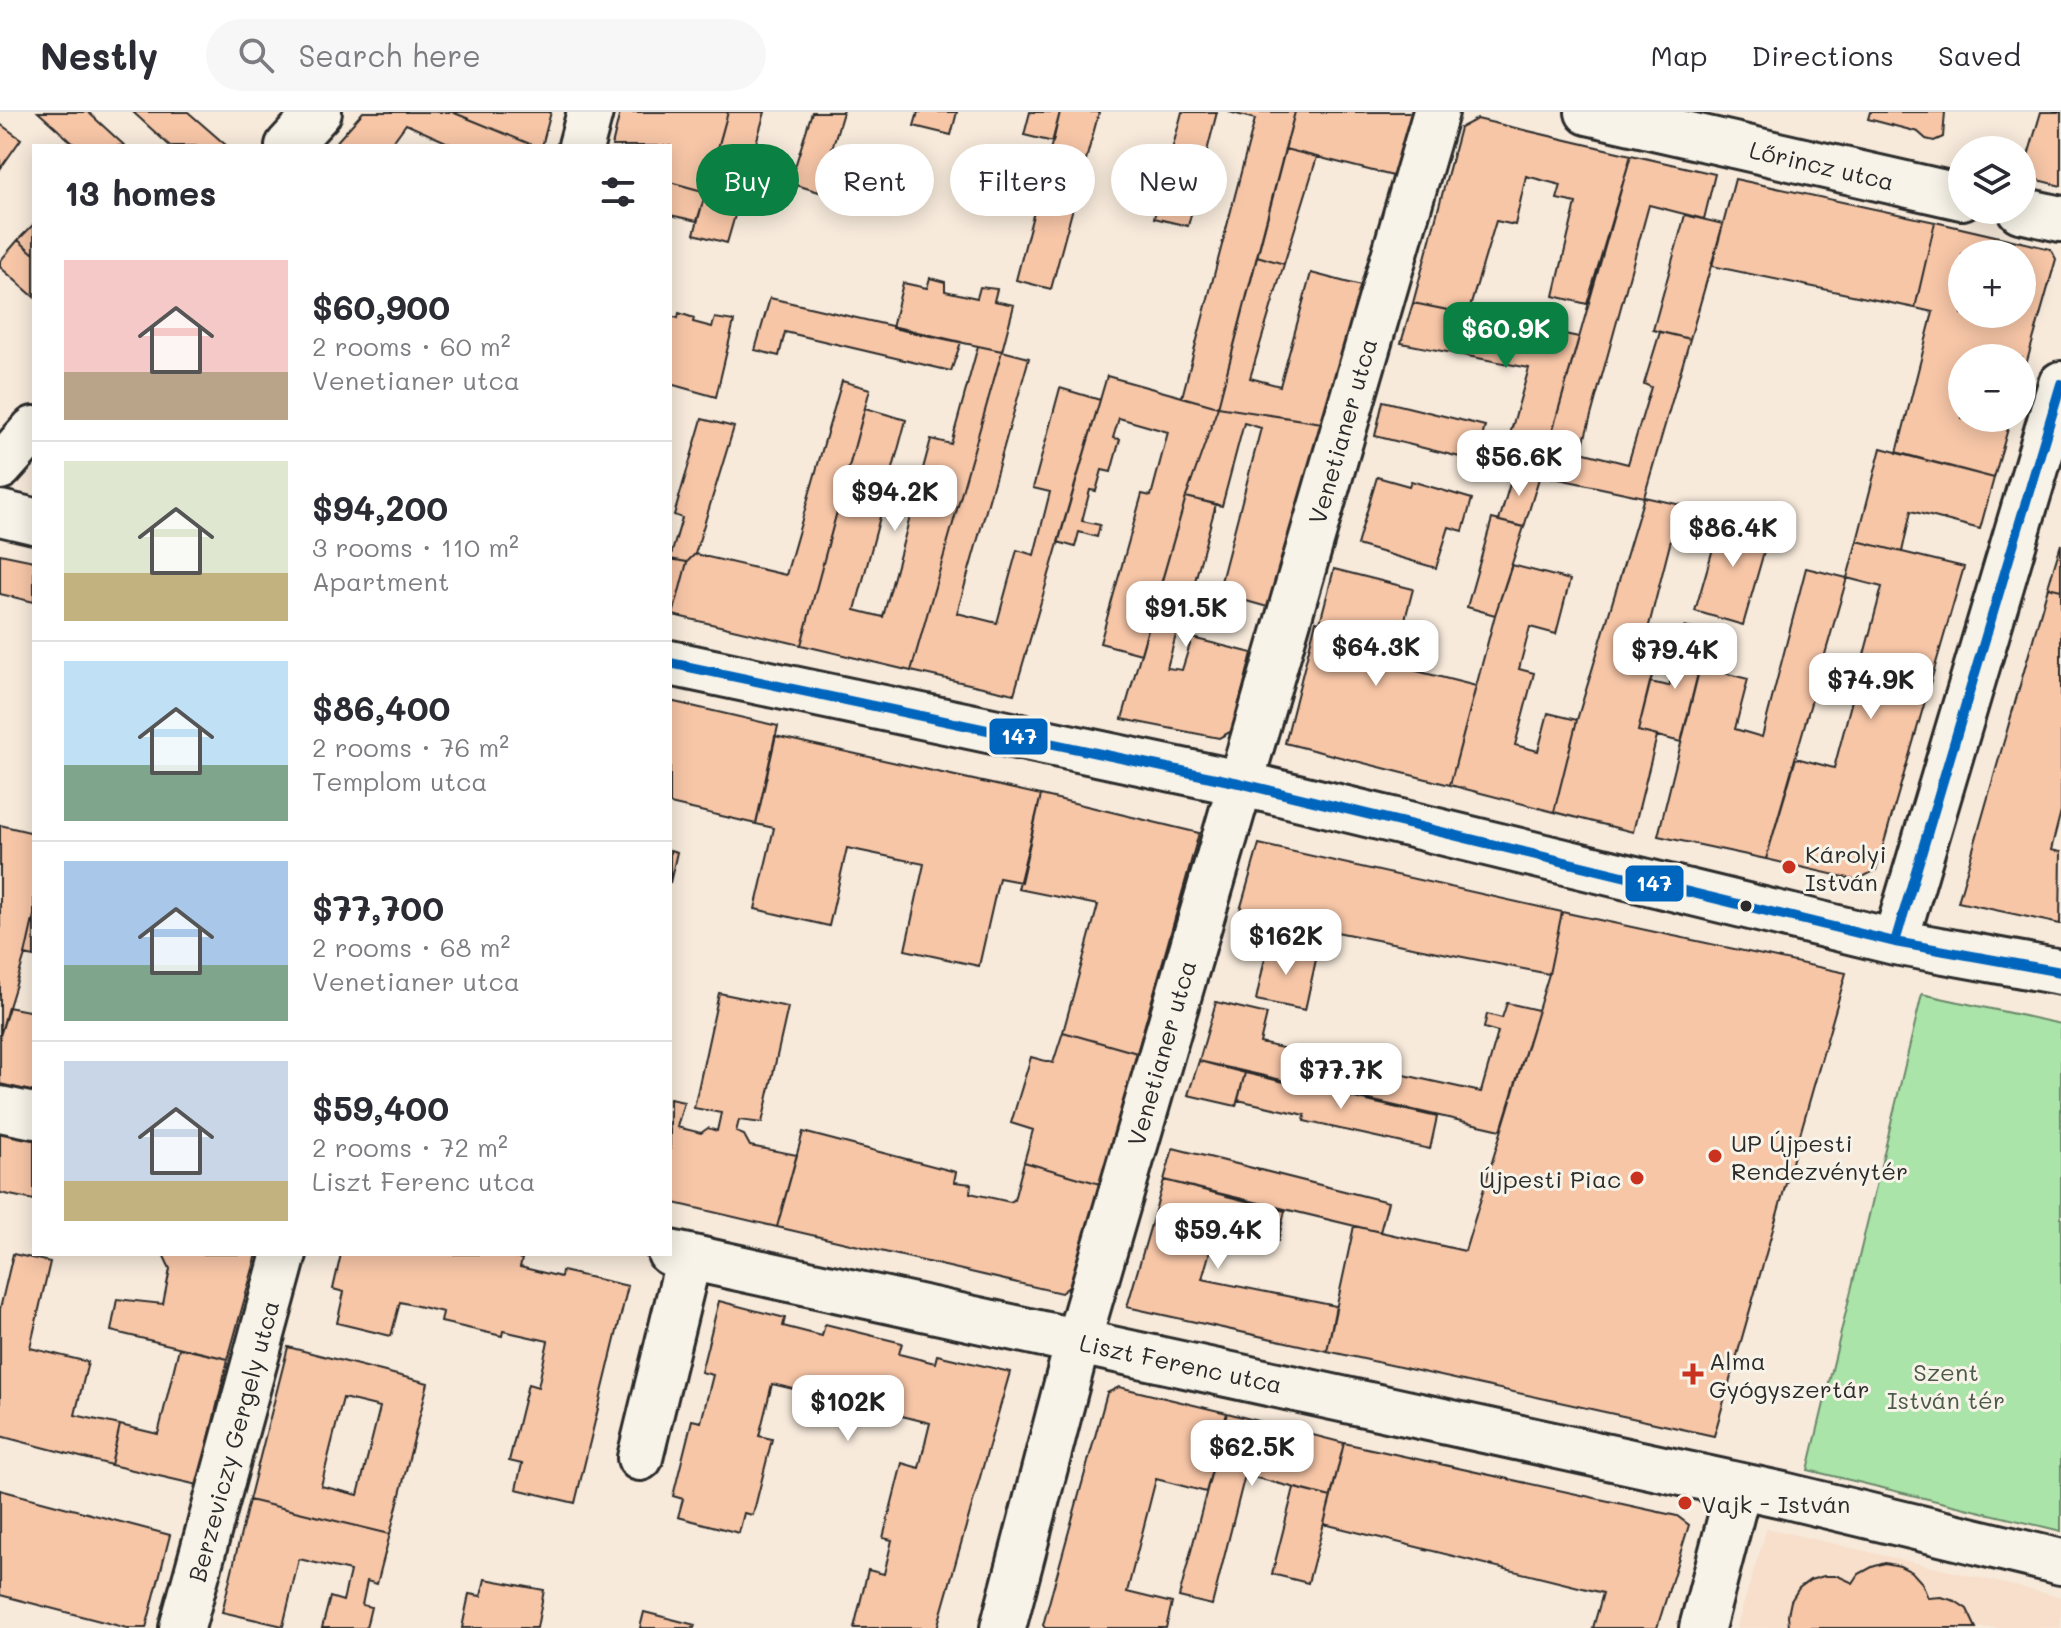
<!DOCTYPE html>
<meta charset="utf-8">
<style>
:root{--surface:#fff;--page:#f7f7f7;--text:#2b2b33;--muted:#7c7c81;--line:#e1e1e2;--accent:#0b8043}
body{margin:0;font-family:Mali,sans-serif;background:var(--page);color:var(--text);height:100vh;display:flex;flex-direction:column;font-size:30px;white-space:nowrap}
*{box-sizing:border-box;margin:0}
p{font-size:26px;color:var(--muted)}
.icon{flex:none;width:44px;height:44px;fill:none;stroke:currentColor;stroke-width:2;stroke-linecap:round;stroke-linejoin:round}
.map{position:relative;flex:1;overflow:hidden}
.sheet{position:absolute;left:32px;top:32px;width:640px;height:1112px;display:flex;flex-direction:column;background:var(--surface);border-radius:0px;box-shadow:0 4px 20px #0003}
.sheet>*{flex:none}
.banner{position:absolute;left:696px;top:32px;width:760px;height:72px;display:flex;gap:16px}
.controls{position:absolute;left:1948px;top:24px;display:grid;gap:16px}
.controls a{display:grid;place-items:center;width:88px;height:88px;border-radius:50%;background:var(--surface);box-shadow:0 4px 20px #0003;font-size:40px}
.price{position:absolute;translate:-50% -68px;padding:0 18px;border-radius:16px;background:#fff;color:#222;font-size:26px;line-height:52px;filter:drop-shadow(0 2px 4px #0008)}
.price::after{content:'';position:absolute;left:50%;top:48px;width:24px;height:18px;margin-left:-12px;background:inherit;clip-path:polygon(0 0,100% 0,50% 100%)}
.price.selected{background:var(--accent);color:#fff}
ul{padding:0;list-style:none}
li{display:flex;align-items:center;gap:24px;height:200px;padding:0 32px}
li+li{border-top:2px solid var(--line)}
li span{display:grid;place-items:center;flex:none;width:224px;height:160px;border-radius:0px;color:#555}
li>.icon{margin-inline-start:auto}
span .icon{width:96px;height:96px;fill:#fffc;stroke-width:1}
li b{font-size:34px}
h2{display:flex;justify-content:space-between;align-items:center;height:96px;padding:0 32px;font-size:34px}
.pill{padding:0 28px;border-radius:36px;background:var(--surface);box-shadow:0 4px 20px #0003;font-size:28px;line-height:72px}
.pill.selected{background:var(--accent);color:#fff}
header{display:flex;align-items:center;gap:48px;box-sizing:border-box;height:112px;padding:0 40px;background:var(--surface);border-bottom:2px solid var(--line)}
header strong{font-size:38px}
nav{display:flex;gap:44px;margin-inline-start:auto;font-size:28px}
.search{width:560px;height:72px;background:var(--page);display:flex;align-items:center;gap:20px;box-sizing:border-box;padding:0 28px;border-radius:44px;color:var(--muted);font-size:30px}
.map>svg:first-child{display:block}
.built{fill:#f7dfcb}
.green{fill:#aae4a9;stroke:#6a886a;stroke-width:2}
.building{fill:#f7c6a7;stroke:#2b2b2b;stroke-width:2;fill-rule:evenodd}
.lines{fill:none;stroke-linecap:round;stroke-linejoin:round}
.minor-casing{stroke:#2b2b2b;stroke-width:50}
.minor{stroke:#f7f3e8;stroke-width:44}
.bus-1-casing{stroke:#f7f3e8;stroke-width:16}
.bus-1{stroke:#0065bd;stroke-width:10}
.poi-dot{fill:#c8321e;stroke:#f7f3e8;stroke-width:3}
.bus-dot{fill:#2b2b2b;stroke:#f7f3e8;stroke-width:3}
.labels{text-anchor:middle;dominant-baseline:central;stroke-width:6;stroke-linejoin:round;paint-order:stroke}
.street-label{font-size:24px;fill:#2b2b2b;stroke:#f7f3e8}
.poi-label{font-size:24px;fill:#2b2b2b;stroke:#f7f3e8;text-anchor:start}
.park-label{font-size:24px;fill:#4b594a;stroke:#f7f3e8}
.line-badge{stroke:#f7f3e8;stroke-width:3}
.badge-label{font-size:22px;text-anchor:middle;font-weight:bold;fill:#fff}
</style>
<header>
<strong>Nestly</strong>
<div class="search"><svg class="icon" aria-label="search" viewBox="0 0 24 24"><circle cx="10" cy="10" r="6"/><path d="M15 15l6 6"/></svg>Search here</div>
<nav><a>Map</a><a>Directions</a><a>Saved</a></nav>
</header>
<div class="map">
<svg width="2061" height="1516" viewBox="0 0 2061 1516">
<rect width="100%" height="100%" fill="#f7eadb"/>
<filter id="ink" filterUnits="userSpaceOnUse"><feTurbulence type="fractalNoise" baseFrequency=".0125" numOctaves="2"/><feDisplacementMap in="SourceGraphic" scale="16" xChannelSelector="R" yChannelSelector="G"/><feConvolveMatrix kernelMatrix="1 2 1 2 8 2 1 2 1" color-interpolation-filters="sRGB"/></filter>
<g filter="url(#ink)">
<path class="built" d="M1767,1416L2061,1485V1516H1736Z"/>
<path class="green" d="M1922,882L2061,912V1419L1808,1358Z"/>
<path class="building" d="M38,0H88L125,34H76Z
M133,0H188L227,34H170Z
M363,0H452L535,34H455L406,12L390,34H333Z
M452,0H551L542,34H535Z
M620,0H728L706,80L670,70V34H612Z
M728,0H765L727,131L694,122Z
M812,0H843L819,80L790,71Z
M918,0H957L951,23L914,14Z
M1030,0H1060L1053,30L1024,23Z
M1060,0H1099L1051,177L1016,168Z
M1182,0H1217L1188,114L1154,106Z
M1229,0H1295L1218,295L1182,285L1255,7Z
M1295,0H1414L1393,64L1285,37Z
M1870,0H1945L1943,25L1934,29L1926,27L1918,20L1868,7Z
M2041,0H2061V74L2022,64Z
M1477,7L1631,43L1587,192L1554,184L1576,91L1557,87L1561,73L1526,64L1515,113L1496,109L1468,202L1413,191L1460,16Z
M0,12L21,27L0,57Z
M1285,37L1317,45L1284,152L1257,144Z
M1631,43L1715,62L1704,107L1649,93L1581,340L1628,352L1651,275L1644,272L1660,220L1690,227L1644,385L1540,363Z
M1735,67L1935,110L1915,196L1712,154Z
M670,70L706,80L697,109L670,103Z
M1685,103L1723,112L1690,227L1653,218Z
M1935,110L2051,137L2056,147L2022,267V246H1962V306H2011L1994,366L1897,341L1933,200L1915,196ZM1962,142H2022V202H1962Z
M34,112V142L18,128Z
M18,128L34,142V185L0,155V149Z
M1257,144L1284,152L1250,266L1280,274L1311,161L1361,174L1322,311L1218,295Z
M930,166L945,170V179L977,186L980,175L997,177L994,189L1014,193L1002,239L892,216L903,171L927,176Z
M770,186L961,230L951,259L785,220L779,244L755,238Z
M1413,191L1579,225L1540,363L1501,354L1529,256L1401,231Z
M679,201L694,206L693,210L712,215L715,206L734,209L716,285L670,272V204L678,206Z
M978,234L1002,239L911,559L801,533L865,296L906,308L855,498L883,505L931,327L951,332Z
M1002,239L1029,246L957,501L997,511L1017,438L1034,443L1050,380L1033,376L1060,276L1100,288L1014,582L911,559Z
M1107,264L1218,295L1186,385L1141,542L1100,531L1142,382L1151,384L1168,320L1119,306L1113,326L1120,327L1111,360L1102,358L1096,379L1090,378L1082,409L1100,413L1097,425L1079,420L1075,435L1058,430Z
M842,269L870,277L801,533L673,503L687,450L695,442L786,463Z
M1383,289L1485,314L1476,349L1375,324Z
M1218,295L1322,311L1271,496L1218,481L1261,316L1244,311L1222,394L1186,385Z
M702,307L734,315L695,442L687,450L670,447L682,406L674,403Z
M1881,336L1994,366L1980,417L1911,399L1902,440L1857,429Z
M1514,358L1540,363L1524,415L1499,409Z
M1377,365L1409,374L1411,369L1472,387L1463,419L1449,415L1436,456L1357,433Z
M1186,385L1216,392L1186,502L1182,501L1167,556L1182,558L1192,526L1252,541L1232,619L1219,626L1122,607Z
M1644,385L1723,402L1713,435L1672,424L1637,560L1652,564L1638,619L1657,624L1633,720L1554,700L1577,608Z
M1723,402L1772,412L1743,513L1695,499Z
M1492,407L1524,415L1495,503L1467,495Z
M1857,429L1964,455L1876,758L1857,768L1766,747L1796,646L1834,656L1882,475L1847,466Z
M2061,432V478L2048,475Z
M0,442L34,449V490L0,482Z
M670,447L687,450L673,503L670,502Z
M1512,453L1570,468L1556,522L1530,515L1519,557L1534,561L1515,633L1538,639L1548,601L1577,608L1554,700L1450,673L1495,503Z
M1806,456L1847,466L1766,747L1658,724L1700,555L1748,567L1735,617L1762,625Z
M1334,457L1413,477L1393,553L1476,574L1450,673L1285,631L1316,509L1320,510Z
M2048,475L2061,478V699L2051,738L2061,740L2060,812L1958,790Z
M1684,515L1708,521L1681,630L1638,619L1650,570L1669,574Z
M670,589L778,614L756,712L670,692Z
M775,624L1041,683L1021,770L999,766L979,854L905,838L924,752L847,736L829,814L755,797L774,716L756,712Z
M1041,683L1199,721L1137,941L1063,920L1098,793L1018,777Z
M0,713L34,721V803L25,843L0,924Z
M1259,732L1562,800L1549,862L1301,813L1296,839L1232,826Z
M670,738L677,740L670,771Z
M1562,800L1846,861L1714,1324L1327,1239L1354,1114L1465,1139L1549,862Z
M34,803V845L25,843Z
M1268,832L1317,843L1305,898L1256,888Z
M719,881L788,895L762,1011L739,1008L736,1020L744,1023L750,1034L797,1043L777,1115L670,1090V987L684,990L677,1015L701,1021L708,1016L717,1019L721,1001L694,996Z
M1216,890L1267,902L1260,931L1481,980L1498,920L1484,916L1487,902L1502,906L1507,891L1538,898L1501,1018L1199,949Z
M8,895L34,900V980L0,972V924Z
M1063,920L1137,941L1100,1072L1024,1050L1033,1018L1011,1011L1031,945L1053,951Z
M1199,949L1245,961L1236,994L1188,983Z
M1245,961L1437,1005L1430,1037L1304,1009L1305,1003L1238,988Z
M0,1014L34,1021V1088L0,1081Z
M803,1020L956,1060L954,1070L971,1072L970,1081L1010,1090L1014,1088L1024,1050L1100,1072L1070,1174L1061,1181L777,1115Z
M1173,1036L1388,1090L1380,1120L1164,1068Z
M1164,1068L1285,1099L1278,1129L1217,1115L1202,1167L1336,1194L1327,1239L1127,1195Z
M13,1142L50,1150L30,1236L88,1250L75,1303L120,1313L111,1353L0,1324V1197Z
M163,1142H257L228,1247L111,1219L117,1187L163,1192L170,1157Z
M341,1142H502L522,1147L520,1155L561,1165L562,1159L628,1174L575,1391L516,1377L522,1352L509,1349L528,1272L538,1275L548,1229L503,1219L502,1224L441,1210L443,1200L400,1190L391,1224L337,1211L344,1180L333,1177Z
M719,1189L785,1206L783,1214L822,1224L825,1212L902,1231L899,1242L935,1251L937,1243L1010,1260L937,1516H854L868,1458L884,1462L892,1428L883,1426L902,1351L919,1356L930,1311L882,1299L879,1308L812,1292L815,1282L772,1272L759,1324L772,1327L753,1403L744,1401L739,1421L678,1405L683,1387L673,1384L692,1308L701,1310L713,1263L701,1260Z
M288,1235L428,1271L390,1422L249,1388ZM343,1286L380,1295L358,1383L321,1374Z
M179,1236L228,1247L198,1373L111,1353L120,1313L158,1322Z
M1119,1275L1227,1301L1206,1380L1156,1367L1127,1480L1172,1491L1166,1516H1045L1043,1513L1107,1281Z
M1227,1301L1344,1331L1331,1385L1245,1363L1212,1493L1179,1485Z
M1344,1331L1677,1404L1689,1413L1657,1516H1593L1603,1481L1324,1412Z
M1294,1376L1331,1385L1308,1471L1272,1462Z
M0,1378L170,1423L146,1516H127L0,1483Z
M249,1388L390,1422L377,1472L367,1469L362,1493L371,1495L366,1516H322L330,1485L343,1489L350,1459L299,1447L283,1514L222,1500Z
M1885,1451L1900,1454L1912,1460L1922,1471L1928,1486L1941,1485L1955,1489L1967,1497L1976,1516H1783L1789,1514L1788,1503L1791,1489L1799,1476L1810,1468L1824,1464H1838L1853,1471L1859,1462L1872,1455Z
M485,1467L544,1478L537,1516H462L469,1482L481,1484Z
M644,1500L695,1513L694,1516H640Z"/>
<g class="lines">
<g class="minor-casing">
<path id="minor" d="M1588,0L1962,85
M288,34L319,0
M581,34L590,0
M2020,98L2061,107
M0,355L34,317
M0,401L34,409
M670,551L1239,671L1895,830L2061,860
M1895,830L2061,272
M0,997L34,1004
M670,1141L1783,1383L2061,1450
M640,1346L689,1145
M182,1516L284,1142
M1003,1516L1078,1229L1436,0
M1702,1516L1739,1374"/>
</g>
<use href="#minor" class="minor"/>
<g class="bus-1-casing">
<path id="bus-1" d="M670,551L1239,671L1895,830L2061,860
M1895,830L2061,272"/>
</g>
<use href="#bus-1" class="bus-1"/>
</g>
</g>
<g class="poi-dot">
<circle cx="1789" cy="755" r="8"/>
<circle cx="1715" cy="1044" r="8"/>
<circle cx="1637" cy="1066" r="8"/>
<path d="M1689 1250h8v8h8v8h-8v8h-8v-8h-8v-8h8z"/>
<circle cx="1685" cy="1391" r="8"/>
</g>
<circle class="bus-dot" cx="1746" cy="794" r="7"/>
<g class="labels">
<g class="street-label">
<text transform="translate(1822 53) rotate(13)">Lőrincz utca</text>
<text transform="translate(1342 319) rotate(-74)">Venetianer utca</text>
<text transform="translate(1161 941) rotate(-74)">Venetianer utca</text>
<text transform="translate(1181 1251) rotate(12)">Liszt Ferenc utca</text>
<text transform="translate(233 1329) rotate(-75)">Berzeviczy Gergely utca</text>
</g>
<g class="poi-label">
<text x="1805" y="741">Károlyi<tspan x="1805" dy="28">István</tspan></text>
<text x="1731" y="1030">UP Újpesti<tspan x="1731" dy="28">Rendezvénytér</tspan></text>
<text x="1621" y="1066" text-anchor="end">Újpesti Piac</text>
<text x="1709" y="1248">Alma<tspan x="1709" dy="28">Gyógyszertár</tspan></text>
<text x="1701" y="1391">Vajk - István</text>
</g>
<g class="park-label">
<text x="1946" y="1259">Szent<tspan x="1946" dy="28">István tér</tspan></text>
</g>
</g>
<g class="line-badge">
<rect x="988" y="605" width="61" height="39" rx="8" fill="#0065bd"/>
<rect x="1624" y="752" width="61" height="39" rx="8" fill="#0065bd"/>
</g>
<g class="badge-label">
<text x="1019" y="632">147</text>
<text x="1654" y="779">147</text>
</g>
</svg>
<div class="controls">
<a><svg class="icon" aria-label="layers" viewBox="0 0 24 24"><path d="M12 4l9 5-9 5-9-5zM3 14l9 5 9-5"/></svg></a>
<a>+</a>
<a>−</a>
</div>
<b class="price selected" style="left:1506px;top:258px">$60.9K</b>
<b class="price" style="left:1519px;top:386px">$56.6K</b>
<b class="price" style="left:895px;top:421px">$94.2K</b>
<b class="price" style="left:1733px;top:457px">$86.4K</b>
<b class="price" style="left:1186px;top:537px">$91.5K</b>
<b class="price" style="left:1376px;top:576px">$64.3K</b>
<b class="price" style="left:1675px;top:579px">$79.4K</b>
<b class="price" style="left:1871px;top:609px">$74.9K</b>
<b class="price" style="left:1286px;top:865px">$162K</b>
<b class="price" style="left:1341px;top:999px">$77.7K</b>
<b class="price" style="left:1218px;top:1159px">$59.4K</b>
<b class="price" style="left:848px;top:1331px">$102K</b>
<b class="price" style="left:1252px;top:1376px">$62.5K</b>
<div class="banner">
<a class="pill selected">Buy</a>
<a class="pill">Rent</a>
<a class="pill">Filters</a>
<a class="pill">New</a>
</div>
<section class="sheet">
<h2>13 homes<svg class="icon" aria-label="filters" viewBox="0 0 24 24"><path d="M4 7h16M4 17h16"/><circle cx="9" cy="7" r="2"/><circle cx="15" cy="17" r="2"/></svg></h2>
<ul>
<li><span style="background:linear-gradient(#f6c9c9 70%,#b9a48a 0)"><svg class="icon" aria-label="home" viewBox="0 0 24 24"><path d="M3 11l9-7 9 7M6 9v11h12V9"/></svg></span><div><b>$60,900</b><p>2 rooms · 60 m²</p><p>Venetianer utca</p></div></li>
<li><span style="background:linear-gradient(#dfe7d0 70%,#c2b280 0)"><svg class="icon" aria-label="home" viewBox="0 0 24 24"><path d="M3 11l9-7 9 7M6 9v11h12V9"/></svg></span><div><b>$94,200</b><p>3 rooms · 110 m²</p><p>Apartment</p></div></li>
<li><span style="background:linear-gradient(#bfe0f5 65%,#7fa58c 0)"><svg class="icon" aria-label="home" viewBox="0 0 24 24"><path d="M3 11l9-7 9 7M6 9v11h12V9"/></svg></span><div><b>$86,400</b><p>2 rooms · 76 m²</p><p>Templom utca</p></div></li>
<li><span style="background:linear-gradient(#a9c7e8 65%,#7fa58c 0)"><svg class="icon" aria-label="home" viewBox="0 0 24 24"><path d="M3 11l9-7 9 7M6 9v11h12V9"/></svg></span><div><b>$77,700</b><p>2 rooms · 68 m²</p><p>Venetianer utca</p></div></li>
<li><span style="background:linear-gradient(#c9d6e8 75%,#c2b280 0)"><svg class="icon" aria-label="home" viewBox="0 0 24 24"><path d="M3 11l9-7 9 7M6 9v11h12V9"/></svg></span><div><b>$59,400</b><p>2 rooms · 72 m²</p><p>Liszt Ferenc utca</p></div></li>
</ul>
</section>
</div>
